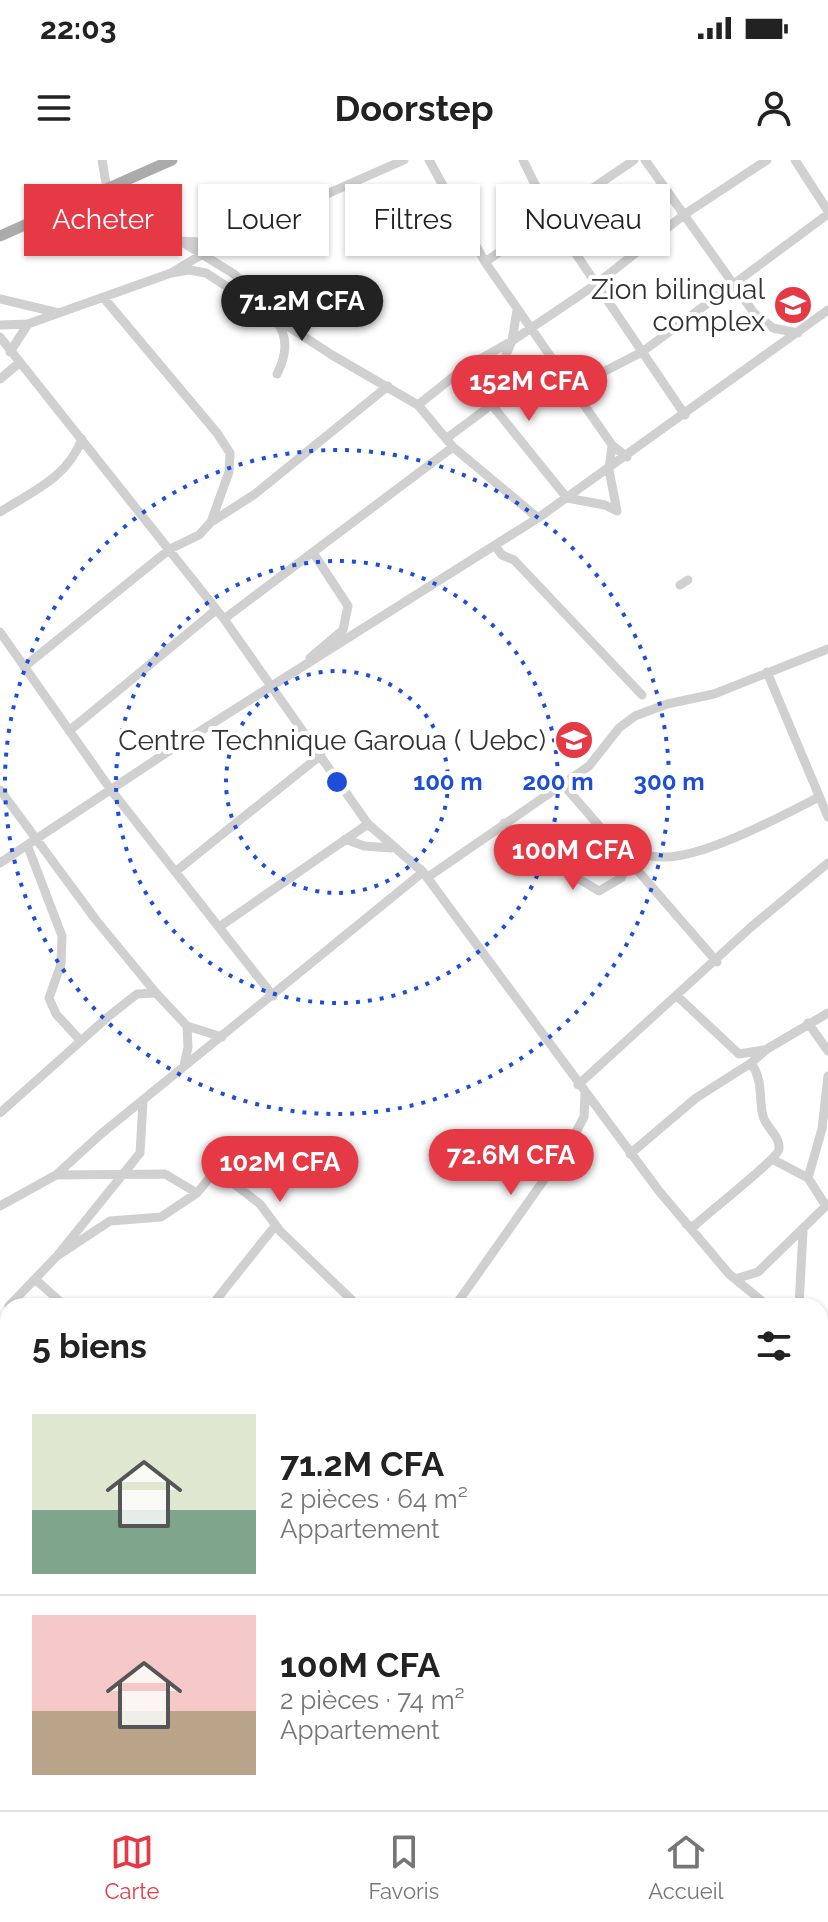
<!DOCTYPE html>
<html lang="fr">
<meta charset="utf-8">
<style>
:root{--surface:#fff;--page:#f6f6f6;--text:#222;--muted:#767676;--line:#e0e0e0;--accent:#e63946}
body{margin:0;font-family:Raleway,sans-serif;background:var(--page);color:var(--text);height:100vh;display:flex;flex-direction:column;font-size:30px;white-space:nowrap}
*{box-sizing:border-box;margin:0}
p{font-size:26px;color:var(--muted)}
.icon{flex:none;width:44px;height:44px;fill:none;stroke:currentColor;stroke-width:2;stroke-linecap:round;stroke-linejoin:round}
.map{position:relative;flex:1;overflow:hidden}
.drawer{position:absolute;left:0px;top:1138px;width:828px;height:512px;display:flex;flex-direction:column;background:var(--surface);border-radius:24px 24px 0 0;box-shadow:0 2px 6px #0004}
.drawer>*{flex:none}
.top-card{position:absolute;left:24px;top:24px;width:780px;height:72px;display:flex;gap:16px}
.price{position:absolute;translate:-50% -68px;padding:0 18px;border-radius:28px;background:var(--accent);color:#fff;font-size:26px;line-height:52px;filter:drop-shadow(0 2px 4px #0008)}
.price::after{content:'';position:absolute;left:50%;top:48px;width:24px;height:18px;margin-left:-12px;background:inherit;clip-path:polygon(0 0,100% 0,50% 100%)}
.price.current{background:#222;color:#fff}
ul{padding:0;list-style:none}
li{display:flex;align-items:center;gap:24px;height:200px;padding:0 32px}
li+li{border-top:2px solid var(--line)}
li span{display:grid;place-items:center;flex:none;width:224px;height:160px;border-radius:0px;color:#555}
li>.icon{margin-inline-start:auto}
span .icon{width:96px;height:96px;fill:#fffc;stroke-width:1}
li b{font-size:34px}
h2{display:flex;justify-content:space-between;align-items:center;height:96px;padding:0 32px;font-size:34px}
.tag{padding:0 28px;border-radius:0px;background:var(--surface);box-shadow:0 2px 6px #0004;font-size:28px;line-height:72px}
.tag.current{background:var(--accent);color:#fff}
.status{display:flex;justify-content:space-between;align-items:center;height:56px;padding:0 40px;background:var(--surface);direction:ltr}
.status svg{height:22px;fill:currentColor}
header{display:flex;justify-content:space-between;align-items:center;height:104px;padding:0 32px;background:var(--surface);font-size:36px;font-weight:700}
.dock{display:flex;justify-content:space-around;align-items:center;height:112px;border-top:2px solid var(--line);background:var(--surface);font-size:22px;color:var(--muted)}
.dock a{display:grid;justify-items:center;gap:4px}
.dock .current{color:var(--accent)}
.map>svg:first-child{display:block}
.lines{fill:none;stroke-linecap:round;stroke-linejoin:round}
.minor{stroke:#d0d0d0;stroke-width:9}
.major{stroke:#ababab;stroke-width:11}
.ring{fill:none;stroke:#1d4ed8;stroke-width:4;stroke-dasharray:4 8}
.labels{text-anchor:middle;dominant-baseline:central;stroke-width:8;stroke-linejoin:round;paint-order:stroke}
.poi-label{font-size:28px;fill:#333;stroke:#fff;text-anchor:end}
.centre{fill:#1d4ed8;stroke:#fff;stroke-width:4}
.ring-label{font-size:24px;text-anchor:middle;font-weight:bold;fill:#1d4ed8;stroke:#fff;stroke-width:8;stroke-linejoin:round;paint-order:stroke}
</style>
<div class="status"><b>22:03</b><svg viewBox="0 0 49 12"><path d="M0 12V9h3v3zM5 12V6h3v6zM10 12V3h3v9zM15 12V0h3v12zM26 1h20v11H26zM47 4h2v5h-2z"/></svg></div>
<header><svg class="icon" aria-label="menu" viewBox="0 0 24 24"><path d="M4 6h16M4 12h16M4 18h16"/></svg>Doorstep<svg class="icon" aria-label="person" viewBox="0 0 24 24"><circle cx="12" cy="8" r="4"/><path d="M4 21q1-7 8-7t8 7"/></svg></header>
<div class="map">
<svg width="828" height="1650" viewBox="0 0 828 1650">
<rect width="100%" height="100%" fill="#fff"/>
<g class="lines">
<path class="minor" d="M102,0L107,29L113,35L130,50L234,114L288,164
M429,0L485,102L612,285L627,297
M523,0L551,57L685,255
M645,0L754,153L773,168L798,173
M795,0L828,51
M179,81L220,83
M485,102L634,0
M171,113L189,110L206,113L332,195L418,245L453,287L538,358
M0,139L59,153
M277,162C289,179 286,196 277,214
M0,165L28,164L171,113L234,75L404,0
M0,177L224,459L368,664L423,712L659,1031L729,1114L768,1146
M10,192L28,164
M463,209L567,338L605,345L617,351
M0,219L19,203
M575,234L605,211L642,192L828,54
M418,245L463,209L512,181L595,125L685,54L767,0
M447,278L486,249L487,238L512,181L517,150
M612,285L609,310L617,351
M0,352C33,331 67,318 82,279
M213,361L255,334L388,226
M495,386L502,395L514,400L642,535
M680,425L688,420
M224,459L453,287
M0,472L111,630L273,836
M310,498L343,470L348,446L314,394
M24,507L170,389L199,375L211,362L229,312L230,293L217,273L103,137
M767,512L828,657
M69,571L216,450
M561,622L717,802
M0,630L96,760L156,833L187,866L222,877
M504,663L554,704L599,731L621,718L630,699
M345,679L364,686L391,688
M621,685C634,691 647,697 662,697C702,699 782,656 819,637
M28,687L62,776L61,804L49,838L56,854L79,879
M0,703L175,587L538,358L828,150
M175,712L321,595
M428,717L589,606L619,568L635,556L667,544L714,534L828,489
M219,767L368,664
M677,836L739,894L764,890
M808,863L828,891
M184,906L188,887L187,866
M578,925L751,767L828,703
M0,953L109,856L137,834L156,833
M630,994L696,938L751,903L767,889L828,853
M774,1000L808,1018L826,1046
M56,1015L165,1014L197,1033
M808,1018L822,969L828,916
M0,1046L56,1015L101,974L423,712L420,709
M686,1064L693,1067C706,1054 778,999 779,989C780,975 766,968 763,956C758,936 764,922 751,903
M57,1096L110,1061L161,1057L197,1033L216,1010L260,1044L280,1071L358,1146
M35,1119L65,1146
M735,1119L758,1112L828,1044
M216,1140L275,1066
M9,1146L57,1096L140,993L143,942
M455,1146L570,983L584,957L585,933
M799,1146L803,1071
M0,1179L8,1190
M820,1198L828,1207
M0,1429L8,1439
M0,1529L8,1523
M820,1559L828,1566"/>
<path class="major" d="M0,76L172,0"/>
</g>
<g class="ring">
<circle cx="337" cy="622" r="111"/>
<circle cx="337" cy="622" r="221"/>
<circle cx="337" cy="622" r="332"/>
</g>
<defs>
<g id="school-disc" transform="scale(2)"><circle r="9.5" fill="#e63946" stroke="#fff"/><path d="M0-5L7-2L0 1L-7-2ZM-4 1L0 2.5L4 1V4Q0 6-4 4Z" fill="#fff"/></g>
<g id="university-disc" transform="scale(2)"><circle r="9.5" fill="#e63946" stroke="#fff"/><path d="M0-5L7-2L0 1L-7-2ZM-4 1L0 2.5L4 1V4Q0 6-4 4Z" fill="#fff"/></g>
</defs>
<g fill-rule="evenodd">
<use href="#school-disc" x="793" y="145"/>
<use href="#university-disc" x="574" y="580"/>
</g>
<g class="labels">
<g class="poi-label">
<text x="765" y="129">Zion bilingual<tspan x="765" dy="32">complex</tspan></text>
<text x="546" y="580">Centre Technique Garoua ( Uebc)</text>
</g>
</g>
<circle cx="337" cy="622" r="12" class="centre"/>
<g class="ring-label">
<text x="448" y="630">100 m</text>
<text x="558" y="630">200 m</text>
<text x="669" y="630">300 m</text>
</g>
</svg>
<b class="price current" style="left:302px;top:183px">71.2M CFA</b>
<b class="price" style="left:529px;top:263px">152M CFA</b>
<b class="price" style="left:573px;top:732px">100M CFA</b>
<b class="price" style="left:511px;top:1037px">72.6M CFA</b>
<b class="price" style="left:280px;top:1044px">102M CFA</b>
<div class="top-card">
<a class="tag current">Acheter</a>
<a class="tag">Louer</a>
<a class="tag">Filtres</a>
<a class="tag">Nouveau</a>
</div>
<section class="drawer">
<h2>5 biens<svg class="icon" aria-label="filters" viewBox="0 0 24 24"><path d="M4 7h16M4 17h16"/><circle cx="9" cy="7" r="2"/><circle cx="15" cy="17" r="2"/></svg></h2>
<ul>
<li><span style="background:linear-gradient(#dfe7d0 60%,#7fa58c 0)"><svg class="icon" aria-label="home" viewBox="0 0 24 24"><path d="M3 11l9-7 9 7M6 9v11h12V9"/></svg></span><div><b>71.2M CFA</b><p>2 pièces · 64 m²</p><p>Appartement</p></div></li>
<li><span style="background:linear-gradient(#f6c9c9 60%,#b9a48a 0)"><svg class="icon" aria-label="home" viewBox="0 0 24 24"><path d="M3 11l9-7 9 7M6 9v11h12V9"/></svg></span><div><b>100M CFA</b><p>2 pièces · 74 m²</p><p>Appartement</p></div></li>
</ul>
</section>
</div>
<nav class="dock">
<a class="current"><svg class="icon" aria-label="map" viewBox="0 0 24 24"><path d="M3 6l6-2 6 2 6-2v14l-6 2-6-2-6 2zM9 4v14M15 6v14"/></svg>Carte</a>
<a><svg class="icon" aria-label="saved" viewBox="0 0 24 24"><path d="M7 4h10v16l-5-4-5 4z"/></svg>Favoris</a>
<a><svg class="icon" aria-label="home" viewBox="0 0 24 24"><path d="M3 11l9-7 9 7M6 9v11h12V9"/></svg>Accueil</a>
</nav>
